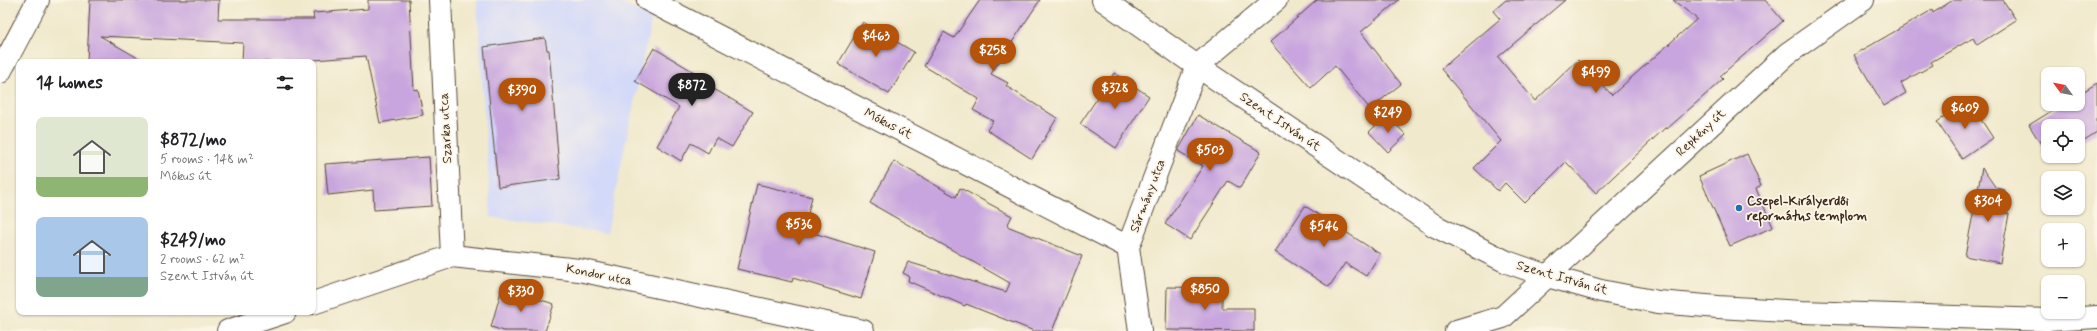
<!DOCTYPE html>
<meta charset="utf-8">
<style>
:root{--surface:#fff;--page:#f6f6f6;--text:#202124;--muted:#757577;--accent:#b45309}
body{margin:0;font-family:Mynerve,sans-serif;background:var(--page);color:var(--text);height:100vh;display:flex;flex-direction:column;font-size:15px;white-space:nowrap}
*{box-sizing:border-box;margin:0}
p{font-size:13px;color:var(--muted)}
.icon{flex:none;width:22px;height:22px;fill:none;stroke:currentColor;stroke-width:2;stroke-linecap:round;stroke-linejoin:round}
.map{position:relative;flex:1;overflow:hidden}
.sheet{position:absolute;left:16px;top:59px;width:300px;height:256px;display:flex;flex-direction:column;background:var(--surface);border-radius:8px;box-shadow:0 1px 3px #0004}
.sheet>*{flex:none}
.needle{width:26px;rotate:302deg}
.buttons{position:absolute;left:2041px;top:67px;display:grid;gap:8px}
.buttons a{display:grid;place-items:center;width:44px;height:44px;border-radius:8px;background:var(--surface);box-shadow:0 1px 3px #0004;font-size:20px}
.price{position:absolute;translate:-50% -34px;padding:0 9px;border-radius:14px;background:var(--accent);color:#fff;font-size:13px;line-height:26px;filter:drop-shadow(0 1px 2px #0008)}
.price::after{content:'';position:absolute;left:50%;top:24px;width:12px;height:9px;margin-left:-6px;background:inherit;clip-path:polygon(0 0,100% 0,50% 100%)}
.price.selected{background:#222;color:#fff}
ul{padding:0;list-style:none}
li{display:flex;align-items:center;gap:12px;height:100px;padding:0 20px}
li span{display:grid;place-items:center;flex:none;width:112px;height:80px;border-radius:8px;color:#555}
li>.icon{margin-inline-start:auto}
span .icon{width:48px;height:48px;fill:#fffc;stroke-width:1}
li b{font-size:17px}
h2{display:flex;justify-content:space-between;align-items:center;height:48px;padding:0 20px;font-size:17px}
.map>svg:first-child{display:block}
.built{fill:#d3d9f9}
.building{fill:#c8a5de}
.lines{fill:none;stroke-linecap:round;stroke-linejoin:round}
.minor-casing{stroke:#564738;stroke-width:24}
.tertiary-casing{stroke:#564738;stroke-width:24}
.minor{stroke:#fff;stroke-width:22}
.tertiary{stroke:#fff;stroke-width:22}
.poi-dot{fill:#1f6fb2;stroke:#fcf5e5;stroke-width:1.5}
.labels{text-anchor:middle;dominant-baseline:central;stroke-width:3.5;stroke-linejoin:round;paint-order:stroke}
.street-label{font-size:13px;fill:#3b2a1e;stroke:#fcf5e5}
.poi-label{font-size:13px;font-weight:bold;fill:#3b2a1e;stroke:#fcf5e5;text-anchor:start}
</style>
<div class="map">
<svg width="2097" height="331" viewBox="0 0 2097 331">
<rect width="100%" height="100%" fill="#fcf5e5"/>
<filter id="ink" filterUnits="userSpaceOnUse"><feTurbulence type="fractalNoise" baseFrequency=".025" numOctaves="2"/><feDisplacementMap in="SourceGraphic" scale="8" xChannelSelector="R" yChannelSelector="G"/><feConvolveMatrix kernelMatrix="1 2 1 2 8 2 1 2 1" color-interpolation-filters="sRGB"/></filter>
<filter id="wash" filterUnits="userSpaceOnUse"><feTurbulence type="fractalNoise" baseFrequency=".012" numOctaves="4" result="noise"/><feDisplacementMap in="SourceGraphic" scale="16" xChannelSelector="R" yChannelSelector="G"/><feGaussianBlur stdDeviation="0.9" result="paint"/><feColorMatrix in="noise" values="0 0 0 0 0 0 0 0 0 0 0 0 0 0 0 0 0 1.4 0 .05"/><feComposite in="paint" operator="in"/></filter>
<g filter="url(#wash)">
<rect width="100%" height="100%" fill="#f0e9cc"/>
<path class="built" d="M477,0H613L652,17L607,233L491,217Z"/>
<g id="blocks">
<path class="building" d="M90,0H219L218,19H314L313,13L368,9V0H409L414,90L418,89L423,115L380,123L366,56L288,62H242L243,43L100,36L145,62H87Z
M980,0H1040L991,74L1008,83L1006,86L1057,118L1032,159L987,130L993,121L973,110L979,99L924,66L944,32L954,38Z
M1317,0H1399L1361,32L1401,84L1370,109L1335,66L1311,88L1270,42Z
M1506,0H1565L1498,57L1535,101L1578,60L1612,95L1697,19L1673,0H1765L1783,21L1720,76L1723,79L1667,129L1666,127L1596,193L1566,162L1525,203L1505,183L1498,191L1474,168L1501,141L1441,69L1500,19L1493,11Z
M1953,0H2003L2016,20L1977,45L1973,38L1931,62L1933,65L1901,83L1906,93L1884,106L1854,55L1932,10L1933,13Z
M863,22L914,52L889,94L838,64Z
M545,38L547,50H549L560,179L498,187L484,47Z
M654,48L704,78L702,82L753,112L732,147L716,138L708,153L691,143L681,161L657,146L679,107L635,81Z
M1114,73L1149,96L1116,148L1080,124Z
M2097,83V132L2078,144V126H2048V155L2029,125L2063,104H2078V95Z
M1969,101L1993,138L1962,159L1937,122Z
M1198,115L1261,152L1240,188L1228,181L1190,240L1165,224L1203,166L1178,151Z
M1387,115L1406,135L1388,152L1369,132Z
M1747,154L1761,186L1756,189L1773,227L1730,246L1699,176Z
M429,157L432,206L374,210L373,190L328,195L325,164Z
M894,161L956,197L960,188L1012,216L1007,226L1082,256L1052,331H1034L966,304L965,306L908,281L909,276L903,273L908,262L1006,292L1010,283L870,203Z
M1982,168L1996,188L2005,190L2001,212L2009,214L2000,263L1965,256Z
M757,184L812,197L804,230L875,252L861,299L793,278L792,282L737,269Z
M1305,206L1380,254L1366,276L1345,263L1329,287L1275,252Z
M1167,287L1222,288V308H1254V331L1166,330Z
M502,288L554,304L545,331H504L491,327Z"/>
</g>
</g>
<g filter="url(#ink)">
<use href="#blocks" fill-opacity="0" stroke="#564738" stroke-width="1"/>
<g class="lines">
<g class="minor-casing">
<path id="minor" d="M440,0L452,256
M648,0L1128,247
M0,72L38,0
M313,303L452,256L579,270L863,331
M228,331L285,312
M1140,331L1128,247L1197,66L1276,0
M1456,331L1503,317L1787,54L1863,0"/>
</g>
<g class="tertiary-casing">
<path id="tertiary" d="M1103,0L1197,66L1435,226L1507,262L1547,276L1601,291L1658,302L1718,307L1802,312L2047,320L2097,317"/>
</g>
<use href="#minor" class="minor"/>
<use href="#tertiary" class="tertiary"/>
</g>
</g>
<circle class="poi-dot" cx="1739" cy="208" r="4"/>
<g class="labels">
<g class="street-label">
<text transform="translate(1280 122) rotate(34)">Szent István út</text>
<text transform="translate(888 124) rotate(27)">Mókus út</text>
<text transform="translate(446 128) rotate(-93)">Szarka utca</text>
<text transform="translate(1701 133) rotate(-43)">Repkény út</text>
<text transform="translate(1148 196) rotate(-69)">Sármány utca</text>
<text transform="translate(599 275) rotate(11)">Kondor utca</text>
<text transform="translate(1562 278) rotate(16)">Szent István út</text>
</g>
<g class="poi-label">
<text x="1747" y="201">Csepel-Királyerdői<tspan x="1747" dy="15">református templom</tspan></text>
</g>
</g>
</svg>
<div class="buttons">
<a><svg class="needle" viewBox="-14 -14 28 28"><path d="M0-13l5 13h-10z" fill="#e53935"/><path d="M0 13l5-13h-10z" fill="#757577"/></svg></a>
<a><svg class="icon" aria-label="locate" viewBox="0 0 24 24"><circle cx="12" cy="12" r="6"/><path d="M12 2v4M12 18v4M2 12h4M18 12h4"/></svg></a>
<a><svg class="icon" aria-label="layers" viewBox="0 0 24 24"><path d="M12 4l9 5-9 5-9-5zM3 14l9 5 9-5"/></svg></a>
<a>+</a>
<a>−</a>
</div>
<b class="price" style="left:876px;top:58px">$463</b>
<b class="price" style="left:993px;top:72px">$258</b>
<b class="price" style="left:1596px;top:94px">$499</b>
<b class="price selected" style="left:692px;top:107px">$872</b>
<b class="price" style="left:1115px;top:110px">$328</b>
<b class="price" style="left:522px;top:112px">$390</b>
<b class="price" style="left:1965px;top:130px">$609</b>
<b class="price" style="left:1388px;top:134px">$249</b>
<b class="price" style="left:1210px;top:172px">$503</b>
<b class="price" style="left:1988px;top:223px">$304</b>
<b class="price" style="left:799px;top:246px">$536</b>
<b class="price" style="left:1324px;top:248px">$546</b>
<b class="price" style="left:1205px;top:311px">$850</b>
<b class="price" style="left:521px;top:313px">$330</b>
<section class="sheet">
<h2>14 homes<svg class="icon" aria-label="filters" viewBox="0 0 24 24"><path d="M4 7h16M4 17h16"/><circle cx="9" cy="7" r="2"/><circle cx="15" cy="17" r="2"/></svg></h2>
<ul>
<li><span style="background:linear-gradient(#dfe7d0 75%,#8fb573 0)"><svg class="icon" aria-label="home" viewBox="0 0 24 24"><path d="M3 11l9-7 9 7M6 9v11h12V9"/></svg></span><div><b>$872/mo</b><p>5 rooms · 148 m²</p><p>Mókus út</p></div></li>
<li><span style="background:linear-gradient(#a9c7e8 75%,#7fa58c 0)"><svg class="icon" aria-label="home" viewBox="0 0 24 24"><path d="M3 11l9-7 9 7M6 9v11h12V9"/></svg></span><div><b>$249/mo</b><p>2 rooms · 62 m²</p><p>Szent István út</p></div></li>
</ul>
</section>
</div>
